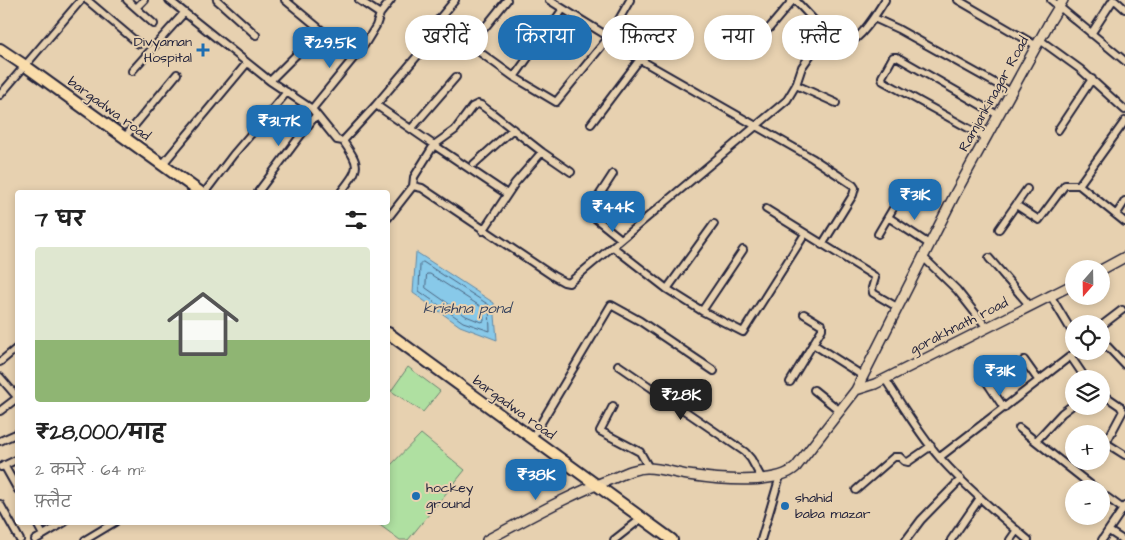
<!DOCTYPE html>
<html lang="hi">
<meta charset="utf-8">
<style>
:root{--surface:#fff;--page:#f6f6f6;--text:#222;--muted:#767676;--line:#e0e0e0;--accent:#1f6fb2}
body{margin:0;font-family:"Architects Daughter","Playpen Sans Deva",sans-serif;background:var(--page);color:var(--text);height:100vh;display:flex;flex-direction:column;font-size:19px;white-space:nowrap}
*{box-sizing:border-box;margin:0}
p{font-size:16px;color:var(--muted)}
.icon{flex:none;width:28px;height:28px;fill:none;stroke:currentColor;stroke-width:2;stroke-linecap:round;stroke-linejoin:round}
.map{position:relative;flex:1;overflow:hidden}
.side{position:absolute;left:15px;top:190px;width:375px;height:335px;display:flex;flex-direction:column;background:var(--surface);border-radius:5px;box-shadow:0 2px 8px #0003}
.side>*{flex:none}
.banner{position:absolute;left:405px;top:15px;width:475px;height:45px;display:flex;gap:10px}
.needle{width:32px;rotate:200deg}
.buttons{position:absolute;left:1065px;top:260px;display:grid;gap:10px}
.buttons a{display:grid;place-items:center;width:45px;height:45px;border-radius:50%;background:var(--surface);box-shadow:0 2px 8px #0003;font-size:25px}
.price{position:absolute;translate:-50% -42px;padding:0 11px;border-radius:10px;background:var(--accent);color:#fff;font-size:16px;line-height:32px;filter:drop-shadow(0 1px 2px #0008)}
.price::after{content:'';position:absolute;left:50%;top:30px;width:15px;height:11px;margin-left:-8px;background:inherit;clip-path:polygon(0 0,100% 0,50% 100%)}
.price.active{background:#222;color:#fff}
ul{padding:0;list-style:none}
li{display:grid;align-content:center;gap:10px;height:265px;padding:0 20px}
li+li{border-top:1px solid var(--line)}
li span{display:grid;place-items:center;height:155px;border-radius:5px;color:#555}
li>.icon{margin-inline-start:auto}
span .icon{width:90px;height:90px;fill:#fffc;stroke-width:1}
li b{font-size:21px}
h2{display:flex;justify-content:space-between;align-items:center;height:60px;padding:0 20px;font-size:21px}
.tag{padding:0 18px;border-radius:22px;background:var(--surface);box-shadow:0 2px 8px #0003;font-size:18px;line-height:45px}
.tag.active{background:var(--accent);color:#fff}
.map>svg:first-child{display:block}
.green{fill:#afe0a1;stroke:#68816e}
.water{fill:#88c9e9;stroke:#5f86a3}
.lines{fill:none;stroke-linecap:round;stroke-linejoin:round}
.shore{stroke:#4b6581;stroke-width:1}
.street-casing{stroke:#22223b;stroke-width:10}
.secondary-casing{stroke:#22223b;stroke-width:12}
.primary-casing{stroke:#22223b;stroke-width:14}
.street{stroke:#e7d1b0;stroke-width:6}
.secondary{stroke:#e7d1b0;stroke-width:9}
.primary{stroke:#faddab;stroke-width:10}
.poi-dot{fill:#1f6fb2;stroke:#e7d1b0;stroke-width:2}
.labels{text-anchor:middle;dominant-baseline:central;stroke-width:4;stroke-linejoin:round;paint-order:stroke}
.poi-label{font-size:14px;fill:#22223b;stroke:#e7d1b0;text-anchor:start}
.street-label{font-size:14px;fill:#22223b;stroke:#e7d1b0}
.water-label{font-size:15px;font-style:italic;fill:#36435e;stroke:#e7d1b0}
</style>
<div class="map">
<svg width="1125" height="540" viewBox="0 0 1125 540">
<rect width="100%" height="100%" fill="#e7d1b0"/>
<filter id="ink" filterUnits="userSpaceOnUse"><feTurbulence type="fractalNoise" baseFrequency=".02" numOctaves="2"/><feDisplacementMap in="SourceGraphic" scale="10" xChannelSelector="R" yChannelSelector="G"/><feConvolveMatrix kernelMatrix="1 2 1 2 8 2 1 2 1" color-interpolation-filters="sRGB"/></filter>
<g filter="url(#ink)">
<path class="green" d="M408,367L440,391L423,412L391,391Z
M421,434L465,470L408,540H400L377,523L388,522V468Z"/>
<path class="water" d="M416,252L494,303L497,340L460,326L413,293Z"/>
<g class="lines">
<path class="shore" d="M423,262L489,305L490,331L463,322L419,291L420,265Z
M427,274H430L483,308L484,321L481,322L466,316L426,288Z"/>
<g class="street-casing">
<path id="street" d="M87,0L139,44
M127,0L154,24
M169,0L270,81L312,109L337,140L343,141L376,105L434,145L414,177L413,186
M217,0L256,35
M285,0L354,57
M359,0L380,14
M507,0L474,41V48L514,77L556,102L609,37L549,0
M630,0L609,37L611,43L812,158L853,185L855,188L853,195L822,245
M795,0L826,33L848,43C861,40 878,11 885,0
M958,0L1037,46
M1051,0L1125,61
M1115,0L1125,9
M136,8L144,0
M874,18L898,29L1011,92
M1091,34L1113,0
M1040,40L1080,69L1125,110
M755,45L793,0
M132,71L184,13
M514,77L563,9
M270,81L297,54
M796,85L802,67L826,33
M0,95L81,0
M376,105L429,42V31L455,0
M312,109L365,44L376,26L380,14L391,0
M1125,121L1079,185L1125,222
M591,124L640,59
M411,129L456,77
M1058,130L1092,79
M125,137L177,74
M986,138L883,81L882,77L893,57H897L998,115
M474,164L513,129
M162,165L247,63
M613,174L589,211L590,214L621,239
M205,192L233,155L287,92
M258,192L316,115
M341,192C360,167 361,167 343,141
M507,194L434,145L455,130L472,107L478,104L481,105L492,113L542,152L571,172
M1016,205L1039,220L1065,185H1079
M766,209L874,276L875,278L872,288L873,293L897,307
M1116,215L1125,201
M888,217L929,244
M388,218L413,186L422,188L553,276L564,282L569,283L787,100L796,85L836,103
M999,229L1027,189
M483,231L515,183L542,152
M878,234L898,200
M613,247L667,289L702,311L743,332L805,234
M923,257L957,290L987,328
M989,258L1030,306
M667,289L714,224
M1050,295L1074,335
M702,311L743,250
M1101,326L1122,310
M813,344L863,376
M1107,346L1125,365
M1071,357L1086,379
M1024,360L1039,381
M0,362L18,347
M618,365L745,452L751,459L762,479
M0,377L18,398
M984,378L1004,408
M885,379C902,405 919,434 940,458C967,488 998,514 1028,540
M790,382L822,329V325L804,314
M814,390L840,411
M1101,393L1120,406L1123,411L1106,443L1125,455
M613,406L600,431L640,452L649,468
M0,411L17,398
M1019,428L1096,489
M532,438L611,305L640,321L714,371
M0,441L18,433
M1036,441L1062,413L1074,404
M940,457L1077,351
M4,465L18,490
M1,467L18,459
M856,490L894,457H900L904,461L908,462L931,446
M1101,493L1123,509
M0,504L20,540
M36,522L43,535
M1109,531L1123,540
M35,540L65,522
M85,540L115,522
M614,540L642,518
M761,540L780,476
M906,540L921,520L961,479
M951,540L980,498
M1010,540L1017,530
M1102,540L1125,506"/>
</g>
<g class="secondary-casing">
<path id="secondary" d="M1101,270L1125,257
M856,390L875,384L1074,284
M487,540C529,518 570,494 614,478C625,473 635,468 647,468C660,468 675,473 688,475C715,479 776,486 796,467L856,390L955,194L1049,23L1063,0"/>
</g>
<g class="primary-casing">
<path id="primary" d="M0,49L24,65L200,192
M388,333L672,540"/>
</g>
<use href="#street" class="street"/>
<use href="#secondary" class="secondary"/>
<use href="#primary" class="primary"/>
</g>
</g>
<g class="poi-dot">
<path d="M200.5 42.5h5v5h5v5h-5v5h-5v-5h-5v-5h5z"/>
<circle cx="416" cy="496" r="5"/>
<circle cx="785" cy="506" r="5"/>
</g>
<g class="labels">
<g class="poi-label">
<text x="192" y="42" text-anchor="end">Divyaman<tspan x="192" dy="16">Hospital</tspan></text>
<text x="426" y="488">hockey<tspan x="426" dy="16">ground</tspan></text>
<text x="795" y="498">shahid<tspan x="795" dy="16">baba mazar</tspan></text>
</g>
<g class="street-label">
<text transform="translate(994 94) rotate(-61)">Ramjankinagar Road</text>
<text transform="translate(109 109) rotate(36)">bargadwa road</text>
<text transform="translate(959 326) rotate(-27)">gorakhnath road</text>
<text transform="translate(514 408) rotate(36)">bargadwa road</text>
</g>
<g class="water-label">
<text x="467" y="308">krishna pond</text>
</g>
</g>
</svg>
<div class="buttons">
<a><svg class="needle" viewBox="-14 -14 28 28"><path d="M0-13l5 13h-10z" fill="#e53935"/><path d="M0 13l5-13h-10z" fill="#767676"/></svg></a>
<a><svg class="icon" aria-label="locate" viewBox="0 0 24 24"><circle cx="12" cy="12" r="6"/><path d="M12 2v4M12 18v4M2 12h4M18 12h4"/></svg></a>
<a><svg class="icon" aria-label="layers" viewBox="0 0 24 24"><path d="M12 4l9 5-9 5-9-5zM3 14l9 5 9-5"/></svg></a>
<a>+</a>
<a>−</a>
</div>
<b class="price" style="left:330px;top:69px">₹29.5K</b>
<b class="price" style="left:279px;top:147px">₹31.7K</b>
<b class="price" style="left:915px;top:221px">₹31K</b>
<b class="price" style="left:613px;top:233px">₹44K</b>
<b class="price" style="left:1000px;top:397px">₹31K</b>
<b class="price active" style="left:681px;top:421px">₹28K</b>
<b class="price" style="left:536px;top:501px">₹38K</b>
<div class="banner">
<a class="tag">खरीदें</a>
<a class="tag active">किराया</a>
<a class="tag">फ़िल्टर</a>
<a class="tag">नया</a>
<a class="tag">फ़्लैट</a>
</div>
<section class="side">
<h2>7 घर<svg class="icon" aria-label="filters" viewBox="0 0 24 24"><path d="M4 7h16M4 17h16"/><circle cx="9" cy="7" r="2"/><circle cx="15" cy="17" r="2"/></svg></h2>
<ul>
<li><span style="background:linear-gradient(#dfe7d0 60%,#8fb573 0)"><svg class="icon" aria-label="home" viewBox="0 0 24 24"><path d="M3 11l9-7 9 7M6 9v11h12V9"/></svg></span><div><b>₹28,000/माह</b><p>2 कमरे · 64 m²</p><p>फ़्लैट</p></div></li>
</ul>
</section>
</div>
